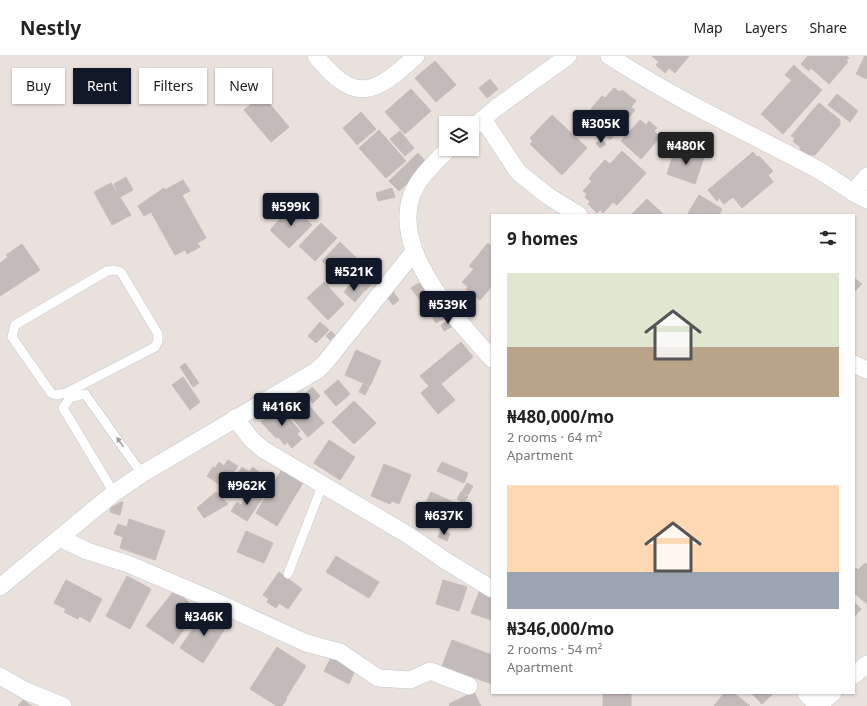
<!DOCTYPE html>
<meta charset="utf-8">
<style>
:root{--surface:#fff;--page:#f2f2f2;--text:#222;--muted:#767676;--line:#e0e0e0;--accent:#111827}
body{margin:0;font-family:"Noto Sans",sans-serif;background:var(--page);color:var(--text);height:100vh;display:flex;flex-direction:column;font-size:15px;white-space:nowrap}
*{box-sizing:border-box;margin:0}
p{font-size:13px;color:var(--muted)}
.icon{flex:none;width:22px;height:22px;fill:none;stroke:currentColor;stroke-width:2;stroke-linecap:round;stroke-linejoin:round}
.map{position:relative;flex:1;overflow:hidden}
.side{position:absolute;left:491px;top:158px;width:364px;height:480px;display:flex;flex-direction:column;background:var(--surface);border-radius:0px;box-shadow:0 1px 3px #0004}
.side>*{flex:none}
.top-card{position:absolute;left:12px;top:12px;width:380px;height:36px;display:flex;gap:8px}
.controls{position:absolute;left:439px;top:60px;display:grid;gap:8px}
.controls a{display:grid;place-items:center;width:40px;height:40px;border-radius:0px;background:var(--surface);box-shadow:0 1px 3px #0004;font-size:20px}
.price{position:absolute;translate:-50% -34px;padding:0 9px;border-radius:4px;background:var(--accent);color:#fff;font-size:13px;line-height:26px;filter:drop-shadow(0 1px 2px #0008)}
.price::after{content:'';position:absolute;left:50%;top:24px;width:12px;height:9px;margin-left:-6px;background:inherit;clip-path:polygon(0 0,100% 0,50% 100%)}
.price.on{background:#222;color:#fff}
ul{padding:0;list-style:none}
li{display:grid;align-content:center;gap:8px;height:212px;padding:0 16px}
li span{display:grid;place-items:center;height:124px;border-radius:0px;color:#555}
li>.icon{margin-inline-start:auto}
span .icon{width:72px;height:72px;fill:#fffc;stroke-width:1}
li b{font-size:17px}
h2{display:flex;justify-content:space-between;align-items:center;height:48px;padding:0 16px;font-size:17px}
.tag{padding:0 14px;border-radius:0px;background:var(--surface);box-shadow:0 1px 3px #0004;font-size:14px;line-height:36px}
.tag.on{background:var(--accent);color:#fff}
header{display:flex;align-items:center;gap:24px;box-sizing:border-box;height:56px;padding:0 20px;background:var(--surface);border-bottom:1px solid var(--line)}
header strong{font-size:19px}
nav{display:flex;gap:22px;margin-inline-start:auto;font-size:14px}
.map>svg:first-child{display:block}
.building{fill:#c3bbba;stroke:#c6bcb7}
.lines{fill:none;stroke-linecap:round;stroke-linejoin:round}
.lane-casing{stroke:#c2c8cf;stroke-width:10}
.street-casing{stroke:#c2c8cf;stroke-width:18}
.lane{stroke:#fff;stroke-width:9}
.street{stroke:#fff;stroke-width:17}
.oneway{fill:#9f9f9f}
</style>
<header>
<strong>Nestly</strong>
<nav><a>Map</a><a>Layers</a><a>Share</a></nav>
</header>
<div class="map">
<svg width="867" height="650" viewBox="0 0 867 650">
<rect width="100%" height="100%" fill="#eae1dd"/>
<path class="building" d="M652,0H689L675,17L669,12L665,17L656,9L659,6Z
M808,0H847L849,2L846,4L848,6L829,28L811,12L809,15L801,8Z
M865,0H867V23L856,18Z
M435,5L456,29L436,46L415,22Z
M794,9L800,15L791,24L785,19Z
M800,15L822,34L783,78L761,58Z
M490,23L498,33L487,42L479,32Z
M614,32L620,36L622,34L636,45L631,51L635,54L610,84L587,64L594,55L591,53L602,40L605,42Z
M411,33L431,55L405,78L385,56Z
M837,38L858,55L850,66L828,49Z
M262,39L289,71L271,86L244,54Z
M819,47L840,64V69L815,99H810L807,102L799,95L801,92L793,85L795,82L791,80Z
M361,56L376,73L357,89L343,72Z
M552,59L587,92L562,119L530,88L533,85L530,82Z
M640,64L646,69L649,65L657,72L654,75L660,81L641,103L621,85Z
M379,74L406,105L386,122L359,92Z
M400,75L414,92L405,100L390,83Z
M601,83L606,88L600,92L596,87Z
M676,91L704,101L695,128L667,118Z
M622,95L646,117L617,149L613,146L603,157L600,154L597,157L588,148L590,146L585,141L587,138L583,135L592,125L589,123L593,117L605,104L610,108Z
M753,96L757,101L759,100L773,115L768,119L773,126L742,152L733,141L724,148L719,142L717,145L708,134Z
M418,97L428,108L399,135L389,125Z
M126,121L133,134L120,141L114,128Z
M183,124L190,135L182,139L206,182L197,187L200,191L187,198L185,194L175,199L151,156L144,160L138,150L164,132L165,134Z
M111,127L131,159L112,169L94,136Z
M392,132L395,141L378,145L376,137Z
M699,139L722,153L719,159H687Z
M647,143L663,158L664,159H631Z
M292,150L312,169L289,192L270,174Z
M321,167L337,182L315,205L299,190Z
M340,186L363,208L345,227L322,205Z
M488,187L492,191V230L480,244L466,233L468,231L462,226L474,213L469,210Z
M22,188L40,214L0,240V207L8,201L6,199Z
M368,214L377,222L365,235L356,227Z
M854,222L862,228L854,236Z
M353,225L364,235L355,246L344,236Z
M324,226L344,248L328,264L307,242Z
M419,227L430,242L422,247L411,232Z
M392,234L399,244L393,249L385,238Z
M434,243L440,251L431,257L425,249Z
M442,254L447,261L436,267L432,260Z
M452,263L455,269L444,275L441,269Z
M320,266L329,274L316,287L308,280Z
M331,275L335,279L330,284L326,280Z
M461,286L473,301L441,328L455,344L438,358L421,337L429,330L420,320Z
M356,294L381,305L370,330L345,319Z
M185,307L199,327L193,331L180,311Z
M183,321L200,346L190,354L172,329Z
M338,324L350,338L336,350L324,336Z
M363,328L369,331L365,339L359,336Z
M312,331L320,340L313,347L305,338Z
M299,338L324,367L308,381L283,351Z
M354,345L376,367L354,388L332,366Z
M279,351L300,375L297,378L302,383L292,392L287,386L285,389L278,381L276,382L261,366L265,363L263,361L270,355L272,357Z
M329,384L355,401L340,424L314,407Z
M228,404L238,410L223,431L207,420L213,411L215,412L219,406L224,410Z
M442,406L468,417L464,427L437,415Z
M384,408L411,419L399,448L392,445L390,448L371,440Z
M242,411L249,416L253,411L259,416L246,435L232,426Z
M282,413L304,425L277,470L256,457Z
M467,427L473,430L468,439L462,436Z
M255,435L263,441L247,465L231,455L237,446L241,449L247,440L250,442Z
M216,436L228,448L204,462L197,452Z
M431,436L455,447L443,472L419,461Z
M461,436L468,441L464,447L457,443Z
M121,446H123L120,459L110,456L111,452Z
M129,463L165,475L155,504L120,492L123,481L114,478L118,468L127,471Z
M441,474L450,478L447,485L438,481Z
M246,475L273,487L264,507L237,496Z
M336,500L379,526L369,542L326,516Z
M865,507L867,509V548L854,537V515L856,512L858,514Z
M279,516L302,533L288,553L279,547L276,552L267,546L269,543L263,539Z
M127,520L151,533L130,573L106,560Z
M66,524L102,543L90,566L79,560L78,563L64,556L66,553L54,547Z
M443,524L467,531L459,555L436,548Z
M174,535L189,546L184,551L195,559L173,588L146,570Z
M479,536L492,541L491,564L471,557Z
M854,546L861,553L854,561Z
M205,555L227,569L203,607L180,592Z
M452,584L492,599V628L442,610Z
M277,591L306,610L286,642L287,643L282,650H277L250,633Z
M331,602L355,614L349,628L324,615Z
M474,636L481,650H450L449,648Z
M631,637V650H603V638Z
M724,637H734L750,650H714Z
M751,637H774L762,648Z
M23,644L32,650H18Z"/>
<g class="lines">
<g class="lane-casing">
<path id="lane" d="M114,214L121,216L158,278V285L155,291L66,337L56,339L51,337L12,281L15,269L107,215Z
M114,437L63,352L70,342L85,338L142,418
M288,518L322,430"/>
</g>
<g class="street-casing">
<path id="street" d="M316,0C355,49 375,38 416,0
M609,0C675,43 746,76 815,112C833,122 849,135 867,144
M483,63L518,116L548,140L579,159
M472,72L496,52L568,0
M448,93C435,107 418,121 411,141C393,199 457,263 492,303
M853,137L867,120
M854,308L867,314
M235,362L252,384L264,394L408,479L446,505L492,533
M60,482L87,495L128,508L201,539L306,587L340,596L378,622L410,624L430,615L469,630
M0,531L114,437L142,418L316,315L324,308L413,197
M854,619L867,608
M0,620L26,635L63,650
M806,637L817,650
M817,650L833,637"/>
</g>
<use href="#lane" class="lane"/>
<use href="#street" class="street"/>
</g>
<defs><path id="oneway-solid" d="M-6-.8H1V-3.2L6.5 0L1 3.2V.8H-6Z"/></defs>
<use class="oneway" href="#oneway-solid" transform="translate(120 386) rotate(-125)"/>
</svg>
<div class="controls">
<a><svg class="icon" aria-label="layers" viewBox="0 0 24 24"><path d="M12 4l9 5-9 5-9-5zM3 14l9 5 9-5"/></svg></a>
</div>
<b class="price" style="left:601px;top:88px">₦305K</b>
<b class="price on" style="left:686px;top:110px">₦480K</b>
<b class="price" style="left:291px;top:171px">₦599K</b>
<b class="price" style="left:354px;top:236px">₦521K</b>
<b class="price" style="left:448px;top:269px">₦539K</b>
<b class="price" style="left:282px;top:371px">₦416K</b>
<b class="price" style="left:247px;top:450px">₦962K</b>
<b class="price" style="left:444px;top:480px">₦637K</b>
<b class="price" style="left:204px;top:581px">₦346K</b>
<div class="top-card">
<a class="tag">Buy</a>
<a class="tag on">Rent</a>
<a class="tag">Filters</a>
<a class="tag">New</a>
</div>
<section class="side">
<h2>9 homes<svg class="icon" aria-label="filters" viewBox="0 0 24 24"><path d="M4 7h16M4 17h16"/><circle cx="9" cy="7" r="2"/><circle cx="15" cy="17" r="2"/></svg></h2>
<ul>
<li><span style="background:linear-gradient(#dfe7d0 60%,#b9a48a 0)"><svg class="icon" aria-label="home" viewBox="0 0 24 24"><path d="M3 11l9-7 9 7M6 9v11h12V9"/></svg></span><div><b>₦480,000/mo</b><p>2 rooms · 64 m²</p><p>Apartment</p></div></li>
<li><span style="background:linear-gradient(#ffd9b3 70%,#9aa5b1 0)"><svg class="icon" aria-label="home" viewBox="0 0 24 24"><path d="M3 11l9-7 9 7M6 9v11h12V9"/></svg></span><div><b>₦346,000/mo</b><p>2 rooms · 54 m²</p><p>Apartment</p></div></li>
</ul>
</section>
</div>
